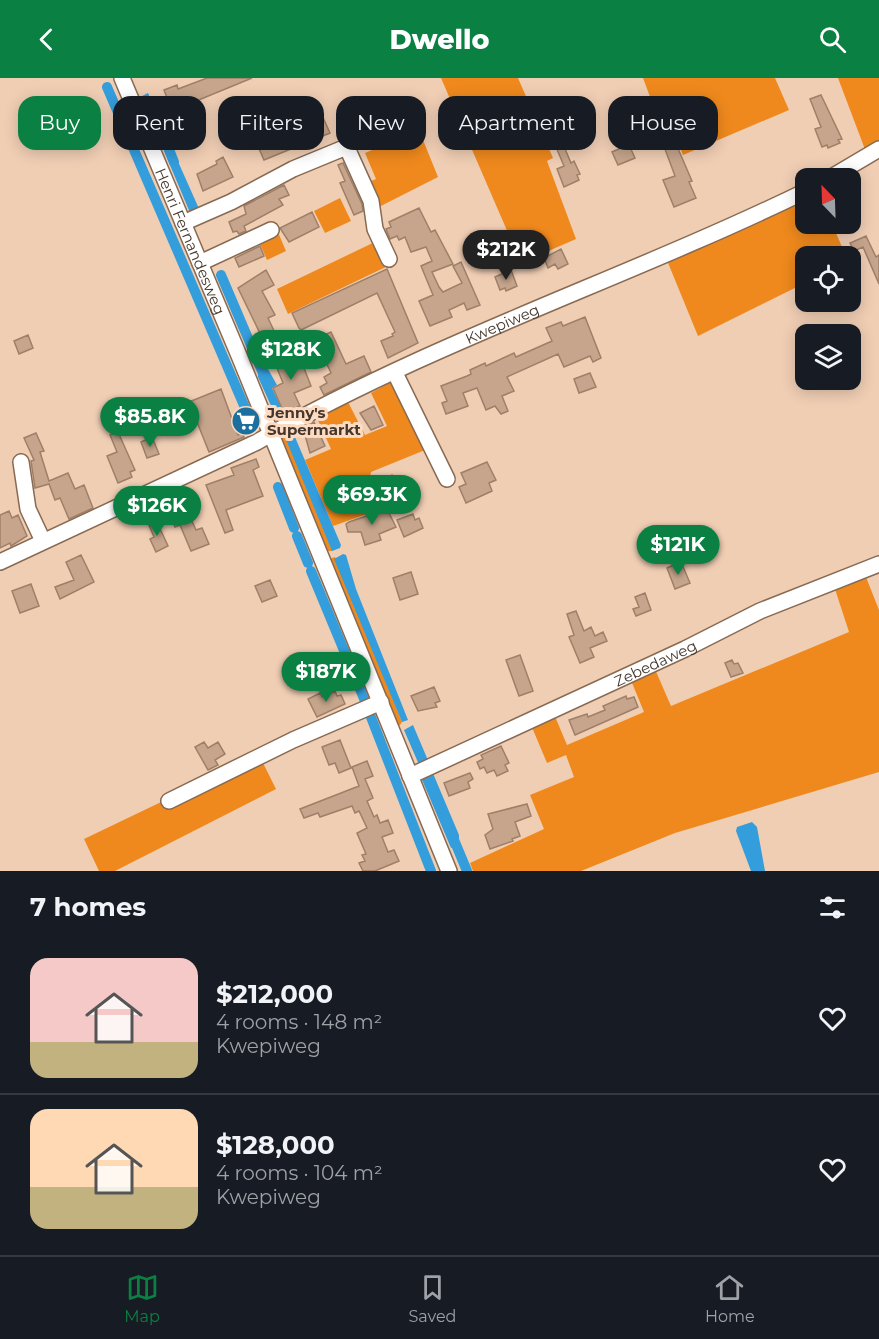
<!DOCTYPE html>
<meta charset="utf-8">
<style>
:root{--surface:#171b24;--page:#20242c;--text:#f1f3f6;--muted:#9ea1a6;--line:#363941;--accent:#0b8043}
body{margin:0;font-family:Montserrat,sans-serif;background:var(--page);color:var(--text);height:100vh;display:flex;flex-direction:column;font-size:22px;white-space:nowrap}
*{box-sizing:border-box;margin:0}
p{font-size:20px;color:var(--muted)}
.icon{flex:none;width:33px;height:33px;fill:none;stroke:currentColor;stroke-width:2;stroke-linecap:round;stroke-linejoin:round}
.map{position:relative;height:793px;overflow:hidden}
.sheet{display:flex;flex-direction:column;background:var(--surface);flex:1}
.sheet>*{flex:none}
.hud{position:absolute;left:18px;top:18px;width:843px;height:54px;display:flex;gap:12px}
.needle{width:39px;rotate:337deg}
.tools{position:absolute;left:795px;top:90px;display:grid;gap:12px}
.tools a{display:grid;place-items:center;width:66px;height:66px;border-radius:12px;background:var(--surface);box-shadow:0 3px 15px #0003;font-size:30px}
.price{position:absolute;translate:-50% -51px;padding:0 14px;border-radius:21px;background:var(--accent);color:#fff;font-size:20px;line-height:39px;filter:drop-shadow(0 2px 3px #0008)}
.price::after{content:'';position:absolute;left:50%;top:36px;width:18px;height:14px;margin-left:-9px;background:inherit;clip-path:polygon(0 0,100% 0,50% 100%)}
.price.on{background:#222;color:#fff}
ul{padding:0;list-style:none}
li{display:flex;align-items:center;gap:18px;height:150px;padding:0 30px}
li+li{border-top:2px solid var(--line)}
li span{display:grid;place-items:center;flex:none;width:168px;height:120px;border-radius:18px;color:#555}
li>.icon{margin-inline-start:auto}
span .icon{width:72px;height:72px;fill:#fffc;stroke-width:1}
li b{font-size:26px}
h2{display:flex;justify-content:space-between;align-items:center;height:72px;padding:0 30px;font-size:26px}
.tag{padding:0 21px;border-radius:18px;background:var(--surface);box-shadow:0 3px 15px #0003;font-size:21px;line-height:54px}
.tag.on{background:var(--accent);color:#fff}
header{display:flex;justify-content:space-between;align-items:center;height:78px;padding:0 30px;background:var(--accent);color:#fff;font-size:27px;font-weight:800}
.menu{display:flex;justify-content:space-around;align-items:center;height:84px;border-top:2px solid var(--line);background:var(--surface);font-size:16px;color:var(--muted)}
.menu a{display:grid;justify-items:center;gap:3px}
.menu .on{color:var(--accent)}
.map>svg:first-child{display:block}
.green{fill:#ef891d}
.water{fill:#349ddb}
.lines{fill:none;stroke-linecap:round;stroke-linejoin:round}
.canal{stroke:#349ddb;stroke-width:10}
.building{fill:#c6a58c;stroke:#9e7f67;stroke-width:1.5}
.minor-casing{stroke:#886a52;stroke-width:18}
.minor{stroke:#fff;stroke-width:15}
.labels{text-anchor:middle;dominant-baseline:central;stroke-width:6;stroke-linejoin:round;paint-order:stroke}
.street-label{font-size:15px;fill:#45372d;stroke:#fddbc0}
.poi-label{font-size:15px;font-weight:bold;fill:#45372d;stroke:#fddbc0;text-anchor:start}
</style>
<header><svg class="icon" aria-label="back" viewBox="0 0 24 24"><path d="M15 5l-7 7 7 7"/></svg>Dwello<svg class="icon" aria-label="search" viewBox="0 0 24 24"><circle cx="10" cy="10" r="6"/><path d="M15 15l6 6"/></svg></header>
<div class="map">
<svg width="879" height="793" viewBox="0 0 879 793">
<rect width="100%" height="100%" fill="#f0ceb4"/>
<path class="green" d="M441,0H518L553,80L547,83L576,161L521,185Z
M643,0H775L789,32L683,77L675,56L665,59Z
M838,0H879V66L866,74Z
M419,52L438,99L369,134L357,109L376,101L365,75Z
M805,116L806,146H832L846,178H806L805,205L698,258L666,180Z
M340,120L351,143L325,155L314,133Z
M277,152L286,173L267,182L258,161Z
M381,161L392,186L288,236L277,211Z
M395,302L430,370L371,394L369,405L381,431L333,448L305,382L331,371L316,338L348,324L365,357L387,348L371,315Z
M283,353L332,472L333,473H323L279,363L280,354Z
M335,479L402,644L400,647L397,648L329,481Z
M864,494L879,532V694L675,755L581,793H473L470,785L544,751L530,717L574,699L566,677L547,685L531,647L554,636L567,667L644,634L630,600L654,589L671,628L849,554L833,505Z
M259,677L276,711L115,793H99L84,761Z"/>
<path class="water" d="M148,15L169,62L161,66L142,18Z
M172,70L200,133L191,137L164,73Z
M248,250L267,284L256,289L241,254Z
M268,291L277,307L272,310L285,337L277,341L258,299V295Z
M292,352L341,467L340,470L332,473L287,364L283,353Z
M343,476L346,477L356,511L408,642L402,644L334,481Z
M413,647L427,680V686L420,689L404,652Z
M432,693L459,757V767L451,770L420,697Z
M752,744L757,749L765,793H751L736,753L737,749Z"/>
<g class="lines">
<path class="canal" d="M107,9L249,339
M161,51L174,84
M221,197L268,307
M278,409L294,450
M297,458L308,485
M311,493L365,623
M369,634L431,793
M452,757L467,793"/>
</g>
<path class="building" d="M207,0H252L172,33L164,12L177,7L178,11Z
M821,17L842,61L838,62L840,65L828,70L827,67L822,69L815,51L821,49L810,21Z
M317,26L330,55L264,82L257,66L300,45L296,35Z
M87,27L90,34L95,32L100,45L71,57L65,45L69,43L66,37Z
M374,42L381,59L366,66L365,62L362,63L356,49Z
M618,43L635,80L618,87L612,74L621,70L610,46Z
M198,46L202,58L181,65L177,54Z
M673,59L692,103L689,104L696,120L674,129L663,102L675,98L662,63Z
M563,66L571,85L574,83L580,96L577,97L579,102L564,109L557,91L564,88L556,69Z
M223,79L233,99L203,113L197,96L217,86L216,83Z
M343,85L362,126L363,133L354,137L340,105L345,103L338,87Z
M284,107L289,117L279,121L283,127L244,148L246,153L239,156L237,153L233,154L229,144L246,136L244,128Z
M419,130L431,154L435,152L453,186L432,194L439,209L443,214L462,205L453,188L461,184L480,227L467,232L464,225L449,232L452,239L430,248L419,223L433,217L421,188L432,183L426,169L411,174L405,159L399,162L397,158L390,161L386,151L391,149L389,144Z
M312,134L319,149L289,164L280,150Z
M866,158L876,179L879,177V206L863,169L854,173L850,165Z
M260,168L264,178L239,189L235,180Z
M561,171L568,186L558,191L555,186L548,190L544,180Z
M387,191L418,265L388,280L381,263L393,258L392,256L395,254L377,215L301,252L299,250L292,235Z
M266,192L274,207L262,213L275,237L268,240L282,270L270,276L238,210Z
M511,192L517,208L506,213L505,210L500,212L495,199Z
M585,239L601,280L593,284L590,278L564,289L558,276L507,299L514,313L502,318L508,333L501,336L495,328L486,332L477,310L463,315L468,328L446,336L442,325L447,323L441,308L467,298L471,296L470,292L485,285L486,288L514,275L516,279L552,263L546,250L561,244L563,248Z
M331,254L346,286L364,278L371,294L324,317L320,309L327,305L324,299L331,295L315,261Z
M28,257L33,270L19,276L14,263Z
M297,272L311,308L294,315L300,328L284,335L273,310L283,305L277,290L285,286L282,277Z
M590,295L596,309L579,315L574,301Z
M221,311L238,357L242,355L244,359L209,374L189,324Z
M374,328L383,347L371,352L360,335Z
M314,344L325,368L310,375L303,350Z
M118,354L135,392L130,394L132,399L118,405L107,378L117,374L110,357Z
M36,355L44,373L40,374L49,403L68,395L75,411L84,407L93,430L69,441L60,420L55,422L49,406L35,410L31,383L34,382L24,360Z
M152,359L159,376L147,380L141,364Z
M256,381L259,389L253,392L263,418L226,432L233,452L225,455L206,407L234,397L231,390Z
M487,384L496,402L489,405L492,413L466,425L459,409L466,406L461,395Z
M392,397L399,411L394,414L396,418L388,423L378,405Z
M183,423L196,452L202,450L209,466L191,473L180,447L175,449L167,430Z
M387,431L396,449L379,456L381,462L365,467L361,454H348L346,446L349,444Z
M9,433L12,440L18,437L27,458L11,468L10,465L0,470V437Z
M413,436L415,442L419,440L423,450L404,459L397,442Z
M156,442L168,468L156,474L150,461L154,459L148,445Z
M81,477L94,504L60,521L55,509L74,502L66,484Z
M681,484L690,505L675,511L667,490Z
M411,494L418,516L400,522L393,500Z
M270,502L277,518L262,524L255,508Z
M31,506L39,528L20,535L12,513Z
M645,515L651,532L636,538L633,531L639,529L635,519Z
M576,533L584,553L591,549L595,558L603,554L607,563L590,570L594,579L580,585L569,559L574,557L567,536Z
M520,577L533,613L519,618L506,582Z
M732,582L734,586L738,585L743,595L731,599L725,585Z
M434,609L440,623L435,625L437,629L418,633L411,618Z
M335,613L337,618L341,617L345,626L317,639L308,621L320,615L322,619Z
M626,618L627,621L634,619L638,629L575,657L569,642L587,636L588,639L605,632L603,628Z
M340,662L351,690L339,695L335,685L329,687L322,669Z
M204,664L208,670L218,664L225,676L215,682L218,687L208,692L195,669Z
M501,668L509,685L505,687L508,693L497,698L494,692L487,695L484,689L480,691L477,684L483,681L481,677Z
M367,683L373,698L365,701L373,720L367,723L374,739L377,737L380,745L388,742L393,755L382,759L388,774L394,772L399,783L375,793H363L359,785L365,783L362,777L366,776L357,755L367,750L359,733L355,735L352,728L320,739L318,735L304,740L300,731L359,708L352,689Z
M470,695L473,701L468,704L470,710L449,718L444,705Z
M527,726L531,738L515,744L520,758L512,761L513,763L490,771L485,757L493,751L488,736Z"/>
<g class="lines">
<g class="minor-casing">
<g id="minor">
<path id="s1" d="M122,0L240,280L449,793"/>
<path d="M830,100L879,71"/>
<path d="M183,145L231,124L293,91L344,70L348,72L371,123L375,151L389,181"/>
<path d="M200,185L271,152"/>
<path d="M395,295L447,401"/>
<path d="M21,384L28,431L43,463"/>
<path id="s2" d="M0,484L257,364C431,264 625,201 806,113"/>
<path id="s3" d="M410,698L685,571L760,533L879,486"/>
<path d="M169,723L293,662L381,624"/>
</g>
</g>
<use href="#minor" class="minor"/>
</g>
<defs>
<g id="supermarket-disc" transform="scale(1.5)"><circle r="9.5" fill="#1b70a0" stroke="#fddbc0"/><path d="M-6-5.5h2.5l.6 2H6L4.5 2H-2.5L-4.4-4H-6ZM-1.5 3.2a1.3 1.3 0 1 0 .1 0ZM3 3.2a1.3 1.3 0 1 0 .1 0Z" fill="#fff"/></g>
</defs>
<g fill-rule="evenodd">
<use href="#supermarket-disc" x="246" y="343"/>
</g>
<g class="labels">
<g class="street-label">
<text stroke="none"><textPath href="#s1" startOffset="177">Henri Fernandesweg</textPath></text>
<text stroke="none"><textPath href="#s2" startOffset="556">Kwepiweg</textPath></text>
<text stroke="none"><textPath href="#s3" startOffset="270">Zebedaweg</textPath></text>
</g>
<g class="poi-label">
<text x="267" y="334">Jenny's<tspan x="267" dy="17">Supermarkt</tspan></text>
</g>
</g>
</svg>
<div class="tools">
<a><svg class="needle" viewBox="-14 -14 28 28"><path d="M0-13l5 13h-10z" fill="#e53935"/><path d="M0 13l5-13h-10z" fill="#9ea1a6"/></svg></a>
<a><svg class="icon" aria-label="locate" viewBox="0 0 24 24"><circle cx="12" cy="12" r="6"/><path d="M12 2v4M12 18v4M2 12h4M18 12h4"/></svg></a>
<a><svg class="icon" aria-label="layers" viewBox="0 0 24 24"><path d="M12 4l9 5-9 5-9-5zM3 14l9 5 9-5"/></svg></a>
</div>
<b class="price on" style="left:506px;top:203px">$212K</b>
<b class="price" style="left:291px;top:303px">$128K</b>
<b class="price" style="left:150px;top:370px">$85.8K</b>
<b class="price" style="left:372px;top:448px">$69.3K</b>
<b class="price" style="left:157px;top:459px">$126K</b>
<b class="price" style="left:678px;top:498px">$121K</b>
<b class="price" style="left:326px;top:625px">$187K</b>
<div class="hud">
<a class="tag on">Buy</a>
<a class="tag">Rent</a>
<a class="tag">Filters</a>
<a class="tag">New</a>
<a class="tag">Apartment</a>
<a class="tag">House</a>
</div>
</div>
<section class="sheet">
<h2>7 homes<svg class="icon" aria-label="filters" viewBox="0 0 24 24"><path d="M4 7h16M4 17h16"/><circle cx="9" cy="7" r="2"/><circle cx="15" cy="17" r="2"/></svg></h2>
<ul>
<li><span style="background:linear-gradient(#f6c9c9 70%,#c2b280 0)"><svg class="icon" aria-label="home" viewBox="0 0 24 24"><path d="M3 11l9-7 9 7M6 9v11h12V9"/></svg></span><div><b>$212,000</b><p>4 rooms · 148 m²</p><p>Kwepiweg</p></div><svg class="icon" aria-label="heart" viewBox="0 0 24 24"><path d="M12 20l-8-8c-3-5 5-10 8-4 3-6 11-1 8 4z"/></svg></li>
<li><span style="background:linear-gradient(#ffd9b3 65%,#c2b280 0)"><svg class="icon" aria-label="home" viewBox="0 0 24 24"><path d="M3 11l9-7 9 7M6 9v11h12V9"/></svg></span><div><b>$128,000</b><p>4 rooms · 104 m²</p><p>Kwepiweg</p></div><svg class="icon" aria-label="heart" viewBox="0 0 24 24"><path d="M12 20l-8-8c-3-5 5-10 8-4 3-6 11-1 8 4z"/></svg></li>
</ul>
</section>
<nav class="menu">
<a class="on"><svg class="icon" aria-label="map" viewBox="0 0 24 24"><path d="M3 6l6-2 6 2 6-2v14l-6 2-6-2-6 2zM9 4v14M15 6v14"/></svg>Map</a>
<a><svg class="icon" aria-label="saved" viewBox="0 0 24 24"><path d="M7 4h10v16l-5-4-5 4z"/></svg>Saved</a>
<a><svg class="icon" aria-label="home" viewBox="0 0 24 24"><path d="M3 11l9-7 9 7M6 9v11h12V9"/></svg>Home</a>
</nav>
